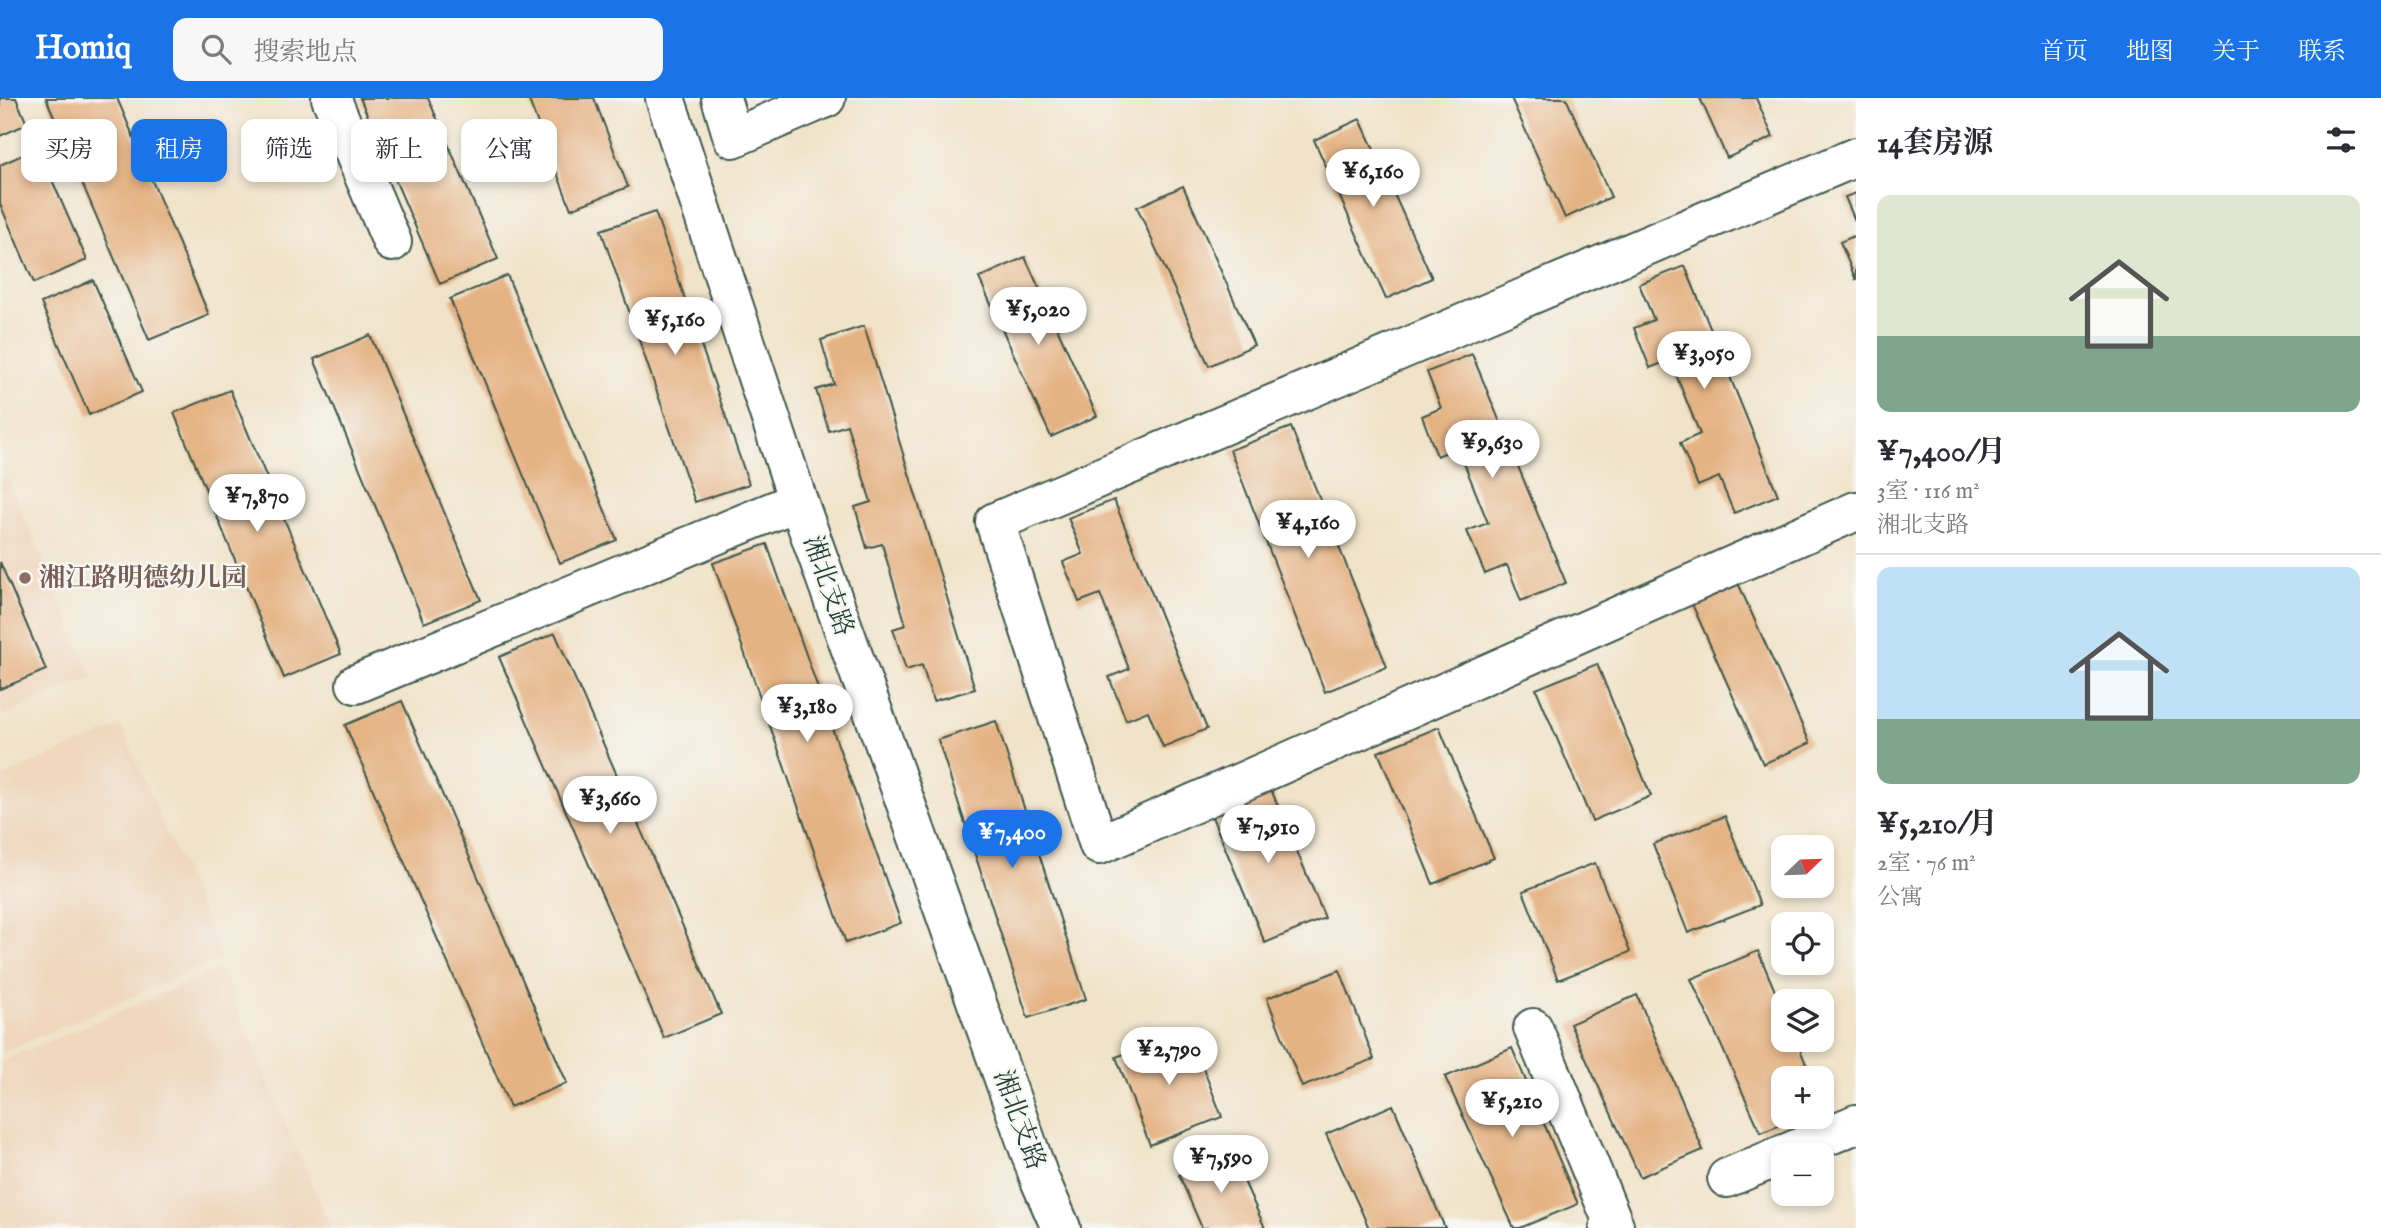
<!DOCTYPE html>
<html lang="zh">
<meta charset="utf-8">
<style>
:root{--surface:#fff;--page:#f7f7f7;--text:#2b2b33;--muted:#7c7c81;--line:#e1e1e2;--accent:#1a73e8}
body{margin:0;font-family:"IM FELL English","Noto Serif SC",serif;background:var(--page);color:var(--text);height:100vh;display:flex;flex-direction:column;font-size:26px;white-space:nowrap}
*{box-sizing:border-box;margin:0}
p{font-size:23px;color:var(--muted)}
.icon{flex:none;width:38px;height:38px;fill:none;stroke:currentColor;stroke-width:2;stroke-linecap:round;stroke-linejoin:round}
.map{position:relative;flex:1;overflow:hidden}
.side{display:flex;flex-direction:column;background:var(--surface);width:525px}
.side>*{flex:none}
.banner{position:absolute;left:21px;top:21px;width:665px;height:63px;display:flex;gap:14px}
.needle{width:46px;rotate:67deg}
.buttons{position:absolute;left:1771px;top:737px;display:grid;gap:14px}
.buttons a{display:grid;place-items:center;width:63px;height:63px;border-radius:14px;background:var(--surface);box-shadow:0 4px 10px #0003;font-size:35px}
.price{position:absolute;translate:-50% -60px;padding:0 16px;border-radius:24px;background:#fff;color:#222;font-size:23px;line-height:46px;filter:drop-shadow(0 2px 4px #0008)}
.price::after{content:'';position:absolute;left:50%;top:42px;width:21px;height:16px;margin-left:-10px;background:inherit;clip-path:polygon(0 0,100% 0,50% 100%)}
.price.current{background:var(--accent);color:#fff}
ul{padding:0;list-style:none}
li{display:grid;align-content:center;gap:14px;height:371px;padding:0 21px}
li+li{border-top:2px solid var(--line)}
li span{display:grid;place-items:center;height:217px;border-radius:14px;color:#555}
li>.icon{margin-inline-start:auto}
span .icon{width:126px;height:126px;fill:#fffc;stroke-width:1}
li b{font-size:30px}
h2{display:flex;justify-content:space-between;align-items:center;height:84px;padding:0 21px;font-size:30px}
.tag{padding:0 24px;border-radius:14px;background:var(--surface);box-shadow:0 4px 10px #0003;font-size:24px;line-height:63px}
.tag.current{background:var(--accent);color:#fff}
header{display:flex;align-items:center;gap:42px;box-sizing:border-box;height:98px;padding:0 35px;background:var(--accent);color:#fff}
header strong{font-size:33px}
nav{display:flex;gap:38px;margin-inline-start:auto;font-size:24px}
.search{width:490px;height:63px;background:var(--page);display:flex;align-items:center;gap:18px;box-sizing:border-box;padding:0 24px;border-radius:14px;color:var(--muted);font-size:26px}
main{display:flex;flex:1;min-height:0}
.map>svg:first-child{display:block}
.built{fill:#efd6bc}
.building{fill:#e5b283}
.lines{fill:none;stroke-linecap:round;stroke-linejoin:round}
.minor-casing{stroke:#3e564a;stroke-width:42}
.minor{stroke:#fff;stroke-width:38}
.education-dot{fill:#8d6e63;stroke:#f6f6f2;stroke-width:2.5}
.labels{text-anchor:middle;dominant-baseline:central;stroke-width:5;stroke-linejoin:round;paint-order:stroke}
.education-label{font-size:26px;font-weight:bold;fill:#785e54;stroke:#f6f6f2;text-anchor:start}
.street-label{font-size:26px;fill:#1f3d34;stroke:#f6f6f2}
</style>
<header>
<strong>Homiq</strong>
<div class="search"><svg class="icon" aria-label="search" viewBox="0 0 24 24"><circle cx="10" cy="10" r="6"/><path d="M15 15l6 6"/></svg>搜索地点</div>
<nav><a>首页</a><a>地图</a><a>关于</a><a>联系</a></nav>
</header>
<main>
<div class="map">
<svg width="1856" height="1130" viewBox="0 0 1856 1130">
<rect width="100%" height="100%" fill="#f6f6f2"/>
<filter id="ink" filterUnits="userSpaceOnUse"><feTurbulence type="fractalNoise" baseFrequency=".0143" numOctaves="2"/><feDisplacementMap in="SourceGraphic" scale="14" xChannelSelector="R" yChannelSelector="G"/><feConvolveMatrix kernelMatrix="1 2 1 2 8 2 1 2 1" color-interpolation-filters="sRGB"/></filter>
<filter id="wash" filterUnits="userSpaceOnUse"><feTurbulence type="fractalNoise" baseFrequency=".00686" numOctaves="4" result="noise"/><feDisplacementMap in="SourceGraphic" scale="28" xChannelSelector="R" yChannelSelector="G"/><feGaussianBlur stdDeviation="1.57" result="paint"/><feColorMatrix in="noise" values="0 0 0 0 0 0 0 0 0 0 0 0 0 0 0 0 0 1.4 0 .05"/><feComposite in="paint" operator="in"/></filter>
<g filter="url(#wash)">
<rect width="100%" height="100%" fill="#f0e3c9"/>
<path class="built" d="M7,378L93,579L0,619V381Z
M121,628L221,860L0,955V680Z
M221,871L330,1130H0V964Z"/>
<g id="blocks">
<path class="building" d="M0,0H16L27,26L0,38Z
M46,0H117L209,217L149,242Z
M360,0H428L498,161L440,186Z
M528,0H594L628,89L571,111Z
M1511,0H1566L1611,99L1565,120Z
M1700,0H1756L1773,39L1727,60Z
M1360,21L1432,180L1386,201L1314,42Z
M38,50L87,162L34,185L0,106V67Z
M1183,88L1254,247L1209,268L1137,109Z
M1856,95V125L1845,99Z
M655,114L749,386L695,404L601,132Z
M1856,137V182L1840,144Z
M1025,159L1097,318L1051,339L979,180Z
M1685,168L1778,397L1734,415L1719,379L1698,388L1680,345L1700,336L1670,262L1650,270L1634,230L1654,222L1639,186Z
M507,177L617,442L560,465L450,201Z
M93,182L142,294L89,317L41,205Z
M864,228L975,591L933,603L922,567L906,572L893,531L906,527L882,446L867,450L855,409L871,404L847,327L829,333L816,292L834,286L821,242Z
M370,237L481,502L424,525L314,261Z
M1472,256L1566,485L1521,503L1507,467L1485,476L1467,433L1488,425L1458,350L1437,358L1422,318L1441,310L1427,274Z
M230,292L341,556L284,580L174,315Z
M1291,329L1387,569L1325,594L1230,352Z
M1114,402L1207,631L1163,649L1148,613L1126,622L1109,579L1129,571L1100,496L1079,504L1063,464L1083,456L1068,420Z
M767,446L901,825L846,845L713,465Z
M0,464L46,572L0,591Z
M1738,485L1810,645L1763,666L1692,506Z
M555,535L721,916L664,940L499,559Z
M1597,566L1651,698L1592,723L1536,591Z
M402,603L567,985L510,1009L345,627Z
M996,623L1086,901L1028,920L938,642Z
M1439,629L1494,760L1433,786L1378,654Z
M1270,689L1325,820L1265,845L1210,714Z
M1725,718L1760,807L1688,835L1653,746Z
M1595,765L1630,854L1558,882L1523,793Z
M1758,853L1783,912V942H1796L1812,980H1783V1018L1800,1019L1761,1035L1691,881Z
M1340,872L1374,961L1302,989L1267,900Z
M1637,897L1703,1052L1640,1079L1570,926Z
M1188,931L1222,1019L1150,1047L1116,959Z
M1512,950L1578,1106L1520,1130H1514L1445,979Z
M1393,1007L1445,1130H1369L1326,1036Z
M1231,1054L1265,1130H1202L1179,1077Z"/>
</g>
</g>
<g filter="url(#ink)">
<use href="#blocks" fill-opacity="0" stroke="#3e564a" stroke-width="2"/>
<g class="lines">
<g class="minor-casing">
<path id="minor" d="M331,0L392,144
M665,0L798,403L1040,1082L1061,1130
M721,0L733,40L826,0
M1856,59L995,424L1099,747L1856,413
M356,586L798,403
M1533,930L1614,1127L1609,1130
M1727,1080L1856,1026"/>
</g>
<use href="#minor" class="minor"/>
</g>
</g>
<circle class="education-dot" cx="25" cy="480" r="7"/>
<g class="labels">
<g class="education-label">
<text x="39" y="480">湘江路明德幼儿园</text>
</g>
<g class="street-label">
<text transform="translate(828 488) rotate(71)">湘北支路</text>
<text transform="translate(1019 1022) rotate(70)">湘北支路</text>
</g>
</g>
</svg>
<div class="buttons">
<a><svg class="needle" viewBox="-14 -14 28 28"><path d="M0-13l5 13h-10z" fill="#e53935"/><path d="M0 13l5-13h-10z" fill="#7c7c81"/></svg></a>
<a><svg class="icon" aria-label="locate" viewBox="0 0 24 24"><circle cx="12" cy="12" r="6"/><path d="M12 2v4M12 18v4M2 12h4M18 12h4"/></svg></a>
<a><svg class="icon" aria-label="layers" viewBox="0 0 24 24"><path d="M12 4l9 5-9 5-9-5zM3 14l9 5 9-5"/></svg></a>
<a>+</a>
<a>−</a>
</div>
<b class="price" style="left:1373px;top:111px">¥6,160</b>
<b class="price" style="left:1038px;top:249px">¥5,020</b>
<b class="price" style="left:675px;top:259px">¥5,160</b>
<b class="price" style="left:1704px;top:293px">¥3,050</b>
<b class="price" style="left:1492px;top:382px">¥9,630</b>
<b class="price" style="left:257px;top:436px">¥7,870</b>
<b class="price" style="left:1308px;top:462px">¥4,160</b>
<b class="price" style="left:807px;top:646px">¥3,180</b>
<b class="price" style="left:610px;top:738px">¥3,660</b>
<b class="price" style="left:1268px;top:767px">¥7,910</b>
<b class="price current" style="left:1012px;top:772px">¥7,400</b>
<b class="price" style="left:1169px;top:989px">¥2,790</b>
<b class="price" style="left:1512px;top:1041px">¥5,210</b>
<b class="price" style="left:1221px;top:1097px">¥7,590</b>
<div class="banner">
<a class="tag">买房</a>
<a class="tag current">租房</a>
<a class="tag">筛选</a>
<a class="tag">新上</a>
<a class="tag">公寓</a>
</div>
</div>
<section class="side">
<h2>14套房源<svg class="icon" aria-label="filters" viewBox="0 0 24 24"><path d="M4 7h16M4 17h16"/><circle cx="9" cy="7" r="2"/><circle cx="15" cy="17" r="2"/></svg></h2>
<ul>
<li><span style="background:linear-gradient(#dfe7d0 65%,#7fa58c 0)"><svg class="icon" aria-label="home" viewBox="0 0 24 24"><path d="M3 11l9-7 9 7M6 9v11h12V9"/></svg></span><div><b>¥7,400/月</b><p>3室 · 116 m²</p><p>湘北支路</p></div></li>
<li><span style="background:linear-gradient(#bfe0f5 70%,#7fa58c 0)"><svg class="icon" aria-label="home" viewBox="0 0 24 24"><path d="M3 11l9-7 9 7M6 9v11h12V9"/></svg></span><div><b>¥5,210/月</b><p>2室 · 76 m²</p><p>公寓</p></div></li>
</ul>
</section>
</main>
